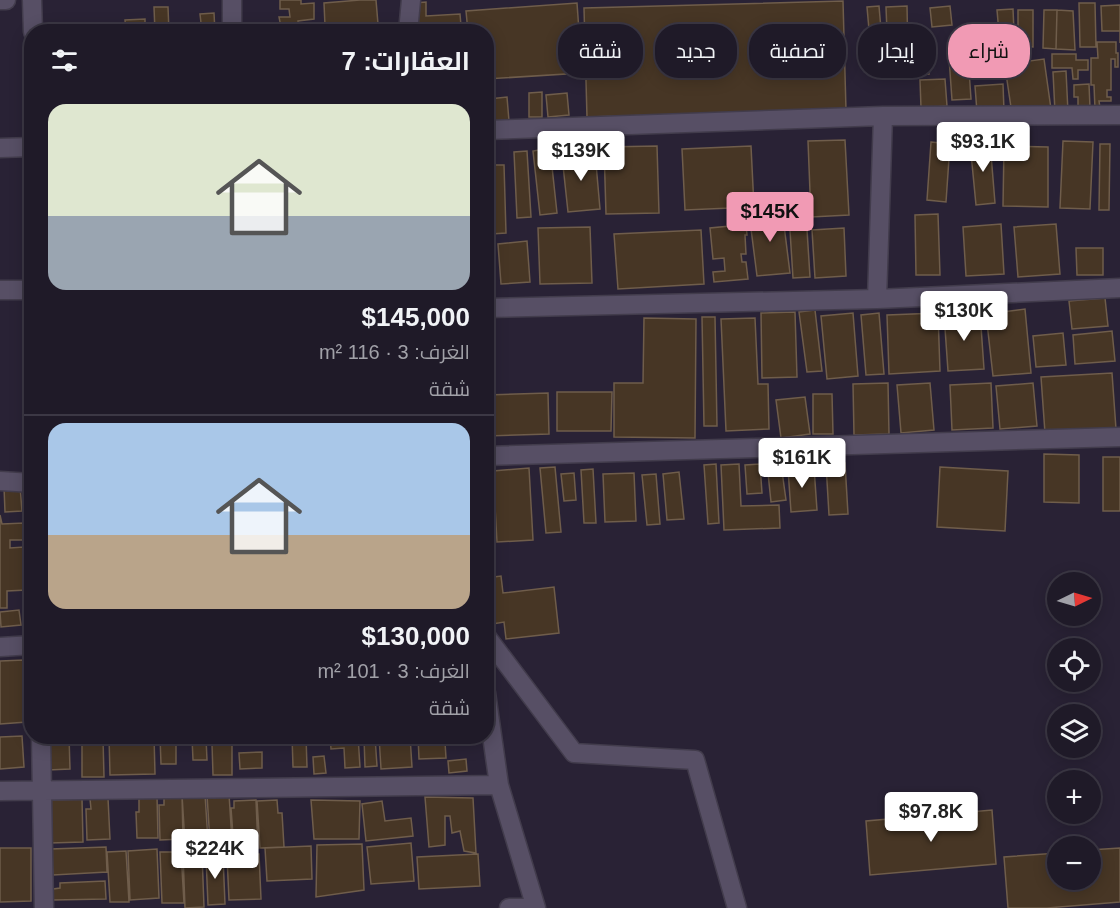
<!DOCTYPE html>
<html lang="ar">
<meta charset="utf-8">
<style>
:root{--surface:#1f1a28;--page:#272330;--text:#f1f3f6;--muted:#a1a1a8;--line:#3c3845;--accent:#f19ab4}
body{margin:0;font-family:Arial,Cairo,sans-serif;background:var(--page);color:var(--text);direction:rtl;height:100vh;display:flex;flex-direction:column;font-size:22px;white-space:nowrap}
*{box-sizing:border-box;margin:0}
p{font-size:20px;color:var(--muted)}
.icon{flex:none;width:33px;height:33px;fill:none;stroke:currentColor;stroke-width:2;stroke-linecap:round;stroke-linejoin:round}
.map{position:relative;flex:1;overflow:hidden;direction:ltr}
.drawer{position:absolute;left:24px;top:24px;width:470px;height:720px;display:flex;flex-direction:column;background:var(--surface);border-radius:24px;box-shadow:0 3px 15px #0003,0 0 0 2px var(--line);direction:rtl}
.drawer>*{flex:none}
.top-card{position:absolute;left:512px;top:24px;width:518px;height:54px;direction:rtl;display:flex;gap:12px}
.needle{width:39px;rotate:85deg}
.fabs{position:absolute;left:1047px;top:572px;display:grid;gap:12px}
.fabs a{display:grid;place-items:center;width:54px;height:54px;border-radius:50%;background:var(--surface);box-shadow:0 3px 15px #0003,0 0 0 2px var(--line);font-size:30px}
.price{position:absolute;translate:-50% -51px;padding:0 14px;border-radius:6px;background:#fff;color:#222;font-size:20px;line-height:39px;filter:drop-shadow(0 2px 3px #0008)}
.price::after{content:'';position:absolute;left:50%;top:36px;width:18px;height:14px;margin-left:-9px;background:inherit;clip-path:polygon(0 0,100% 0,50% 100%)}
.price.selected{background:var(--accent);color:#111}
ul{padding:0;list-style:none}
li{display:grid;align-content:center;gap:12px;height:318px;padding:0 24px}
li+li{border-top:2px solid var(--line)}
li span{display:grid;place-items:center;height:186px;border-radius:18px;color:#555}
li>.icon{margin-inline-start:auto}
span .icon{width:108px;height:108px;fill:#fffc;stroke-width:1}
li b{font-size:26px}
h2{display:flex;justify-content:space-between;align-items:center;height:72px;padding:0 24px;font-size:26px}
.pill{padding:0 21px;border-radius:24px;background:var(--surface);box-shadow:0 3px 15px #0003,0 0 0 2px var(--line);font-size:21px;line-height:54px}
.pill.selected{background:var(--accent);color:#111}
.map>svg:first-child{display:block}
.building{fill:#473625;stroke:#6f5d4b;stroke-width:1.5}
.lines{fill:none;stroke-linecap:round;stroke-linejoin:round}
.minor-casing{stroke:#423c4c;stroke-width:21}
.minor{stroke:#574f65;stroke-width:18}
</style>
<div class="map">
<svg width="1120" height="908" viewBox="0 0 1120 908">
<rect width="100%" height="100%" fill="#292235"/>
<path class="building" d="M280,0H301V4L314,3V19L298,21L299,32H282L279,17H290L289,9H280Z
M360,0H376L378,24L325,26L324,3Z
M843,1L846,110L587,117L584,8Z
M426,2V16L460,14L461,26H457V32H416L414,3Z
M577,3L582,73L486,79V32H468L466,11Z
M1079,3H1095L1096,47H1080Z
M1120,5V43V31H1102L1101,6Z
M879,6L882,41H870L867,7Z
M907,6L908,57H888L886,7Z
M950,6L952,25L932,27L930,8Z
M154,7H168L169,32H155Z
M1013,9L1014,32L999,33L997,10Z
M1018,10H1033V47L1018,46Z
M1044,10H1057L1056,49L1043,48Z
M1057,10L1073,11L1075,50L1056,49Z
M214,13L215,32H202L200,14Z
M145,19V32H126L125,20Z
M992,28L994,48L957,51L956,31Z
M927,36L929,56L913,57L911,38Z
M1097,42H1116V53H1118V67H1115V59H1111V90H1107V97H1111V101H1099L1100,108L1095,109L1094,85H1091V58H1098Z
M1013,44L1014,56L996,58L995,45Z
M885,51L886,60L873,61L872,52Z
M1052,54H1076V60H1088V70H1078V79H1073L1072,68H1052Z
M968,56L971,99L952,100L949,58Z
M1030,56V61L1044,59L1051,109L1012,114L1004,60Z
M928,65L929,74L913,75L912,66Z
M1066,71L1068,112H1055L1053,72Z
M945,79L947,106L921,108L920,80Z
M1003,84L1004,111L977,112L975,86Z
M1089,84L1090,108L1078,109V97H1074V85Z
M542,92V117H529V93Z
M567,93L569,115L548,117L546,95Z
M507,97L509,121L491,123L489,99Z
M845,140L849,215L811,217L808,141Z
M1063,141L1093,142L1090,209L1060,208Z
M931,142L950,144L946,202L927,200Z
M990,142L995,203L976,205L970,143Z
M1100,144H1110L1109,210H1099Z
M657,146L659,213L606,214L604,147Z
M751,146L754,207L685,210L682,149Z
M1004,146L1048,147V207L1003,206Z
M550,148L557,213L540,215L533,151Z
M527,151L531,217L517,218L514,152Z
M595,152L600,209L568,212L562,156Z
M490,165H504L506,233L491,234Z
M805,198L810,277L793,278L788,199Z
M782,209L790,273L757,276L749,213Z
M745,212L747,235H745L746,254H741L742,262H746L748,279L714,282L713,272L725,271L724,258L713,259L710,228L730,226L729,214Z
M938,214L940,275H916L915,215Z
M1001,224L1004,274L966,276L963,227Z
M1056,224L1060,274L1018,277L1014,227Z
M590,227L592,283L540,284L538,228Z
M844,228L846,276L815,278L812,230Z
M701,230L704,284L618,289L614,234Z
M527,241L530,282L501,284L498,244Z
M1076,248H1103V275H1077Z
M1105,298L1108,326L1072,329L1069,301Z
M1025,309L1031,373L993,376L986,314Z
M815,310L822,371L807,372L799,312Z
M795,312L797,377L762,378L761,313Z
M980,312L984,369L948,371L944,314Z
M853,313L858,376L827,379L821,316Z
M879,313L884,374L866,375L861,315Z
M938,313L940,371L889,374L887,315Z
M702,317H715L717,426H704Z
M644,318L696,319L695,438L614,437V383H643Z
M755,318L758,384H768L769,429L726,431L721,319Z
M1112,331L1115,361L1075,364L1073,335Z
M1063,333L1066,365L1036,367L1033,336Z
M1112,373L1116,429L1045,433L1041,377Z
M888,383L889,434L854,435L853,384Z
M930,383L934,430L901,433L897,385Z
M991,383L993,428L952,430L950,385Z
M1033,383L1037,426L1000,429L996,386Z
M557,392H612L611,431H557Z
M548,393L549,434L486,436V395Z
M813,394H832L833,434H813Z
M805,397L810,434L781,438L776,400Z
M1044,454L1079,455V503L1044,502Z
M1103,457H1120V511H1103Z
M845,463L848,514L829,515L826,464Z
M716,464L719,523L708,524L704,465Z
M739,464L741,506L779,505L780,528L724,530L721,465Z
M760,464L762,493L747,494L745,465Z
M555,467L561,532L546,533L540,468Z
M814,467L817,510L791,512L788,469Z
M940,467L1008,471L1005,531L937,527Z
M529,468L533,540L497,542L493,471Z
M593,469L596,523H584L581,470Z
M782,471L786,500L771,502L768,473Z
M679,472L684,519L667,520L663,474Z
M574,473L576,500L564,501L561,474Z
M634,473L636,521L605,522L603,474Z
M656,474L660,524L647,525L642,475Z
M20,486L22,511L5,512L4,487Z
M0,515L2,524L24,523L25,540H10V548L24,547L26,575H31L32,583V586H27V590L7,591V608H0Z
M501,576L503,593L554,587L559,633L506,639L504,622L486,625V578Z
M19,610L21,625L1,627L0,612Z
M24,660L27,722L0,724V661Z
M22,736L24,767L0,769V737Z
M47,736H69L70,769L48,770Z
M109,736H154L155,774L110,775Z
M265,736H289V742L265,743Z
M292,736H306L307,767H293Z
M330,736H358L360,767L345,768L344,748L331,749Z
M379,736H410L412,767L381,769Z
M418,736H466V742H445L446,758L419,759Z
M160,737H176V764H161Z
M375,737L377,766L365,767L364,738Z
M192,738H206L207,760H193Z
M82,739H103L104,777H82Z
M212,744H232V775H213Z
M262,752V768L240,769L239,753Z
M324,756L326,773L314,774L313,757Z
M466,759L467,771L449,773L448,761Z
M205,794L208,841L185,843L182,795Z
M229,794L232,841L210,842L207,795Z
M182,795L183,839L160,840L159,805H164V796Z
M157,796L158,838H137L136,812H139V797Z
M425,797L473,798L476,853L464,851L460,831L452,833L450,816H445V845L429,847Z
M108,798L110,839L87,840L86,809H91L90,799Z
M82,799L83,842L50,843L49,800Z
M256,800L258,848L234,849L231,808H234V801Z
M277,800L278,813H282L284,847L260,848L257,801Z
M311,800L360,801L359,839H314Z
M382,801L385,821L411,818L413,836L366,841L362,804Z
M992,810L996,864L870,875L866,821Z
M411,843L414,881L371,884L367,847Z
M362,844L364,890L316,897L317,845Z
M311,846L312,879L267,881L265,848Z
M106,847L107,872L53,875L51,849Z
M0,848H31V901L0,902Z
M1120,848V902L1047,908H1008L1004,857L1058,853V879H1090V850Z
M157,849L159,898L130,900L128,851Z
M126,851L129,902H110L107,852Z
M160,852H181L184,903H162Z
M202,853L204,907L185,908L183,854Z
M259,854L261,899L229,900L227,856Z
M478,854L480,886L419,889L417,857Z
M223,856L225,904L208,905L206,857Z
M105,881L106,899L53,900V889L60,888V883Z"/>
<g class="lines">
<g class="minor-casing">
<path id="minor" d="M0,0H6
M32,0L33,32
M232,0V32
M408,32L411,0
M486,130L883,116L1120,115
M0,148L32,147
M0,290H32
M877,299L883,116
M486,308L877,299L1120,288
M486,456L1120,437
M0,481L32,483
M486,636L574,753L695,760L737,908
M0,647L32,645
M486,693L499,785L536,908
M41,736L44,908
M0,791L499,785
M509,908H536"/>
</g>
<use href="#minor" class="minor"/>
</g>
</svg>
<div class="fabs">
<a><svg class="needle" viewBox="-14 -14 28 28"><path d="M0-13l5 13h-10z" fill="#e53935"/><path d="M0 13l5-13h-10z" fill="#a1a1a8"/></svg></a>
<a><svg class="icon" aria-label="locate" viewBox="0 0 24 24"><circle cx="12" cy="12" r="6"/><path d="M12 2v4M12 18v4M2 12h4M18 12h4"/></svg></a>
<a><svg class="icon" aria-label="layers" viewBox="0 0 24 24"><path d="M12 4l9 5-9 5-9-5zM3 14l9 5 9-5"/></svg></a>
<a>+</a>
<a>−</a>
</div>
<b class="price" style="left:983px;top:173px">$93.1K</b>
<b class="price" style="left:581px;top:182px">$139K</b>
<b class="price selected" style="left:770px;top:243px">$145K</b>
<b class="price" style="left:964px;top:342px">$130K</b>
<b class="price" style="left:802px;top:489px">$161K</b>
<b class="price" style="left:931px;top:843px">$97.8K</b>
<b class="price" style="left:215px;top:880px">$224K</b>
<div class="top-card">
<a class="pill selected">شراء</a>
<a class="pill">إيجار</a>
<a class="pill">تصفية</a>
<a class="pill">جديد</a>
<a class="pill">شقة</a>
</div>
<section class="drawer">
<h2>العقارات: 7<svg class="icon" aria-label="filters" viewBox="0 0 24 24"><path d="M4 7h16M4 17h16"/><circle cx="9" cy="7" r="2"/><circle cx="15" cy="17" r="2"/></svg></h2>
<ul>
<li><span style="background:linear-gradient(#dfe7d0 60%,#9aa5b1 0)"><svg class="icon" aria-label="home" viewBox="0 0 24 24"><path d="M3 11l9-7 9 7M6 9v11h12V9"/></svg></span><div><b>$145,000</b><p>الغرف: 3 · 116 m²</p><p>شقة</p></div></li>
<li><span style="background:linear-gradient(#a9c7e8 60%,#b9a48a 0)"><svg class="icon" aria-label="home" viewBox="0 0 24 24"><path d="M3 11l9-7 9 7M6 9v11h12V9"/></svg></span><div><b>$130,000</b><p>الغرف: 3 · 101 m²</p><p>شقة</p></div></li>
</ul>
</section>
</div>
